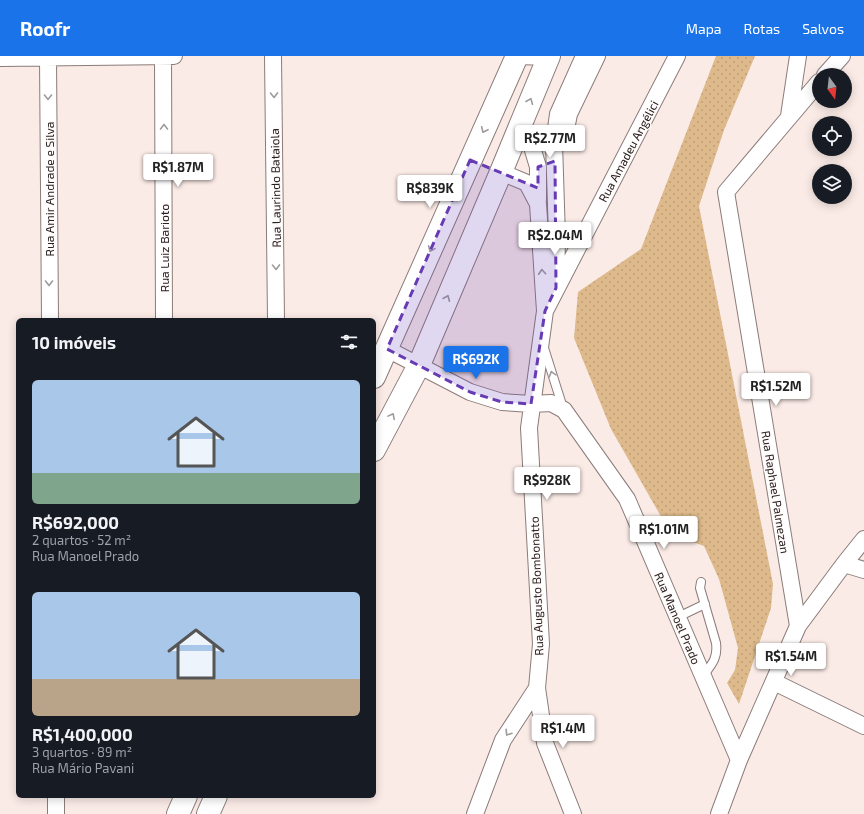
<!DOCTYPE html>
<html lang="pt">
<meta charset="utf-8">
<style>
:root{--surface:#171b24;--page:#242831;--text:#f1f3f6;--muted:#9ea1a6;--accent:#1a73e8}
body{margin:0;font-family:"Exo 2",sans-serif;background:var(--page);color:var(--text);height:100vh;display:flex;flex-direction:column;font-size:15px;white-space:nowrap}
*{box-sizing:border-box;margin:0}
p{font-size:13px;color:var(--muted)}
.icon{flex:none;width:22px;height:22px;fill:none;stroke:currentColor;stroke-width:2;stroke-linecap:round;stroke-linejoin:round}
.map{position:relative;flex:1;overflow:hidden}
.details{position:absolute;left:16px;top:262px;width:360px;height:480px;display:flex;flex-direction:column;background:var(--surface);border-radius:6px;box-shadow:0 2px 10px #0003}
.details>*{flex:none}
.needle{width:26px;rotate:165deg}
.tools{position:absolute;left:812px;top:12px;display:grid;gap:8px}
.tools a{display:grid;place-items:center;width:40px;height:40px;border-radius:50%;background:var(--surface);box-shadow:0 2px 10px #0003;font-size:20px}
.price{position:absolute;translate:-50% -34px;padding:0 9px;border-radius:4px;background:#fff;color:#222;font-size:13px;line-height:26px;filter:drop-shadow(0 1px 2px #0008)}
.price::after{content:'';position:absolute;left:50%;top:24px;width:12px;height:9px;margin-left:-6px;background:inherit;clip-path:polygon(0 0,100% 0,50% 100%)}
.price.current{background:var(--accent);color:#fff}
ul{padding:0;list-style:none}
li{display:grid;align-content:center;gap:8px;height:212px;padding:0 16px}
li span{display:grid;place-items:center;height:124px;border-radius:6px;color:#555}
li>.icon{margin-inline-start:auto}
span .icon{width:72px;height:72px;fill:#fffc;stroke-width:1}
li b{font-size:17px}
h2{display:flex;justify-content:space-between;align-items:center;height:48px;padding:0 16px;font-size:17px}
header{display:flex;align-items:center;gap:24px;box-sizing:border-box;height:56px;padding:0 20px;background:var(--accent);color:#fff}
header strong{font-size:19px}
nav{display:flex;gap:22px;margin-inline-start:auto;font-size:14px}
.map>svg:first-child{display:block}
.grass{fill:url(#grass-dots)}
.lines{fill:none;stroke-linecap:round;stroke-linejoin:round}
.lane-casing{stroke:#8b7c79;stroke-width:10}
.street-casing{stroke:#8b7c79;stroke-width:18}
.secondary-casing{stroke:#8b7c79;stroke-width:24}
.lane{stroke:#fff;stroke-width:8}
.street{stroke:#fff;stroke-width:16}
.secondary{stroke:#fff;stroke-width:22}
.oneway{stroke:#9e9c9b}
.marked{fill:#663bb3;fill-opacity:0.2;stroke:#663bb3;stroke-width:3;stroke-dasharray:8 5;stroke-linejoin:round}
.labels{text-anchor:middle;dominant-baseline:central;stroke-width:3;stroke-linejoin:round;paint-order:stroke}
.street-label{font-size:12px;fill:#282221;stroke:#fffbfa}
</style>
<header>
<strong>Roofr</strong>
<nav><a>Mapa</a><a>Rotas</a><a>Salvos</a></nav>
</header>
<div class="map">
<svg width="864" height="758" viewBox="0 0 864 758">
<defs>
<pattern id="grass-dots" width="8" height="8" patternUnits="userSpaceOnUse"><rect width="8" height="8" fill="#ddb98b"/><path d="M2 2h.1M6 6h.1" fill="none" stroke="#be9f78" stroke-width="1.8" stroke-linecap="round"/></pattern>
</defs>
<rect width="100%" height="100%" fill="#fbebe7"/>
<path class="grass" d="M716,0H755L724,74L699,150L773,528L771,552L739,648L727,627L735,614L738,592L719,523L704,490L671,478L611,373L574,282L578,236L641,193Z"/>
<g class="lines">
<g class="lane-casing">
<path id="lane" d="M544,292L563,352
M701,526L700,532L716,587C718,602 712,608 703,620
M678,561L705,548"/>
</g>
<g class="street-casing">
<path id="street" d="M163,0L164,264
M273,0L276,264
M518,0L548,1
M0,2L174,0
M48,2L50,264
M825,19L842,0
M789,60L798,0
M522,66L532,91L538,111V144
M564,84L569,58L597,0
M556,228L557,181L554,87L558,58L584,0
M545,255L677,0
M387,293L470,336L502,346L531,348L551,347L564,354L627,443L739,704
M844,508L864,514
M798,570L726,136L819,26
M774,626L864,670
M537,632L545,687L573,758
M56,740V758
M475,758L503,684L537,632L541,588L529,372L545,255L538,148L527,127L501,116
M719,758L739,704L798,570L844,508L864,483"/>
</g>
<g class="secondary-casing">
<path id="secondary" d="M374,321L517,0
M374,394L419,309L501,116L549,0
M178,758L186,740
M208,758L216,740"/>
</g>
<use href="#lane" class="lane"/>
<use href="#street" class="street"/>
<use href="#secondary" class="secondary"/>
</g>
<defs><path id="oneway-chevron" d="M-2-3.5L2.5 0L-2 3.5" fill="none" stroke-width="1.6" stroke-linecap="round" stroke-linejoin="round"/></defs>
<g class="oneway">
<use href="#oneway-chevron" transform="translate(274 39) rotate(89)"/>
<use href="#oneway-chevron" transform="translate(48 41) rotate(90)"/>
<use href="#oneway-chevron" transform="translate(530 45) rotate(-68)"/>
<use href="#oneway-chevron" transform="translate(164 71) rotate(-90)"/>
<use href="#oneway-chevron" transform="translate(484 74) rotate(115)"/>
<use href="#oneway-chevron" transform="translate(431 193) rotate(114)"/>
<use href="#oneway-chevron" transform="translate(276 211) rotate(89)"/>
<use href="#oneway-chevron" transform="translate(542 216) rotate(-94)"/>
<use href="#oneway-chevron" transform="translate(49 227) rotate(90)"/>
<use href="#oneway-chevron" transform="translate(447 242) rotate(-67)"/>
<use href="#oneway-chevron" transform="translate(552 318) rotate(-107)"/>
<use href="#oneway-chevron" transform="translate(392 360) rotate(-62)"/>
<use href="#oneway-chevron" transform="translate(508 677) rotate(123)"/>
</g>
<path class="marked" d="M470,104L538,132V111L555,105L556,232L545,255L531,348L502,346L470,336L387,293Z"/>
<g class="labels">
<g class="street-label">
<text transform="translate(628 95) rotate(-62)">Rua Amadeu Angélici</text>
<text transform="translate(275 132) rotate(-91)">Rua Laurindo Bataiola</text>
<text transform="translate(49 133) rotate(-90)">Rua Amir Andrade e Silva</text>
<text transform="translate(164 192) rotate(-90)">Rua Luiz Barioto</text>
<text transform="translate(776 436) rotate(81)">Rua Raphael Palmezan</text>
<text transform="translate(536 530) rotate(-92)">Rua Augusto Bombonatto</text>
<text transform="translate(678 562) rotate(67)">Rua Manoel Prado</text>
</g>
</g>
</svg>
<div class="tools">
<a><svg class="needle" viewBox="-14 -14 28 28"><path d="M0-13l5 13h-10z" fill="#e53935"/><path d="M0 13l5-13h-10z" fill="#9ea1a6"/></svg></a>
<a><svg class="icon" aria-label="locate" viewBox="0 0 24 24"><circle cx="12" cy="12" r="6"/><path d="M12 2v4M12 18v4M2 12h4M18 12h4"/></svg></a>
<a><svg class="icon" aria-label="layers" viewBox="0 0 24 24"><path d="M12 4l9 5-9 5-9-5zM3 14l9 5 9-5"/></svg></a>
</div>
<b class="price" style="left:550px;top:103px">R$2.77M</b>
<b class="price" style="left:178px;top:132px">R$1.87M</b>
<b class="price" style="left:430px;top:153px">R$839K</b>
<b class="price" style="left:555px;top:200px">R$2.04M</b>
<b class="price current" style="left:476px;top:324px">R$692K</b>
<b class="price" style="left:776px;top:351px">R$1.52M</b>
<b class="price" style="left:547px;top:445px">R$928K</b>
<b class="price" style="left:664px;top:494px">R$1.01M</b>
<b class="price" style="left:791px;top:621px">R$1.54M</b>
<b class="price" style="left:563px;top:693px">R$1.4M</b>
<section class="details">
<h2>10 imóveis<svg class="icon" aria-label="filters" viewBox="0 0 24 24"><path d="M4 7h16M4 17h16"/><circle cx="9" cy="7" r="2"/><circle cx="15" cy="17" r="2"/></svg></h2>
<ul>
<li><span style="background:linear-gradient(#a9c7e8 75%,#7fa58c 0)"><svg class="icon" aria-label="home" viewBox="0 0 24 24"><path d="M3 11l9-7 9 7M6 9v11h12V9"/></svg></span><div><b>R$692,000</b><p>2 quartos · 52 m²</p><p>Rua Manoel Prado</p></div></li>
<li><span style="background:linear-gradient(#a9c7e8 70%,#b9a48a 0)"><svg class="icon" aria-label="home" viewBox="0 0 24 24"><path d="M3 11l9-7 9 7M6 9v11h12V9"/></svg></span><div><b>R$1,400,000</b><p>3 quartos · 89 m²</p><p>Rua Mário Pavani</p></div></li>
</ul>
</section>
</div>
